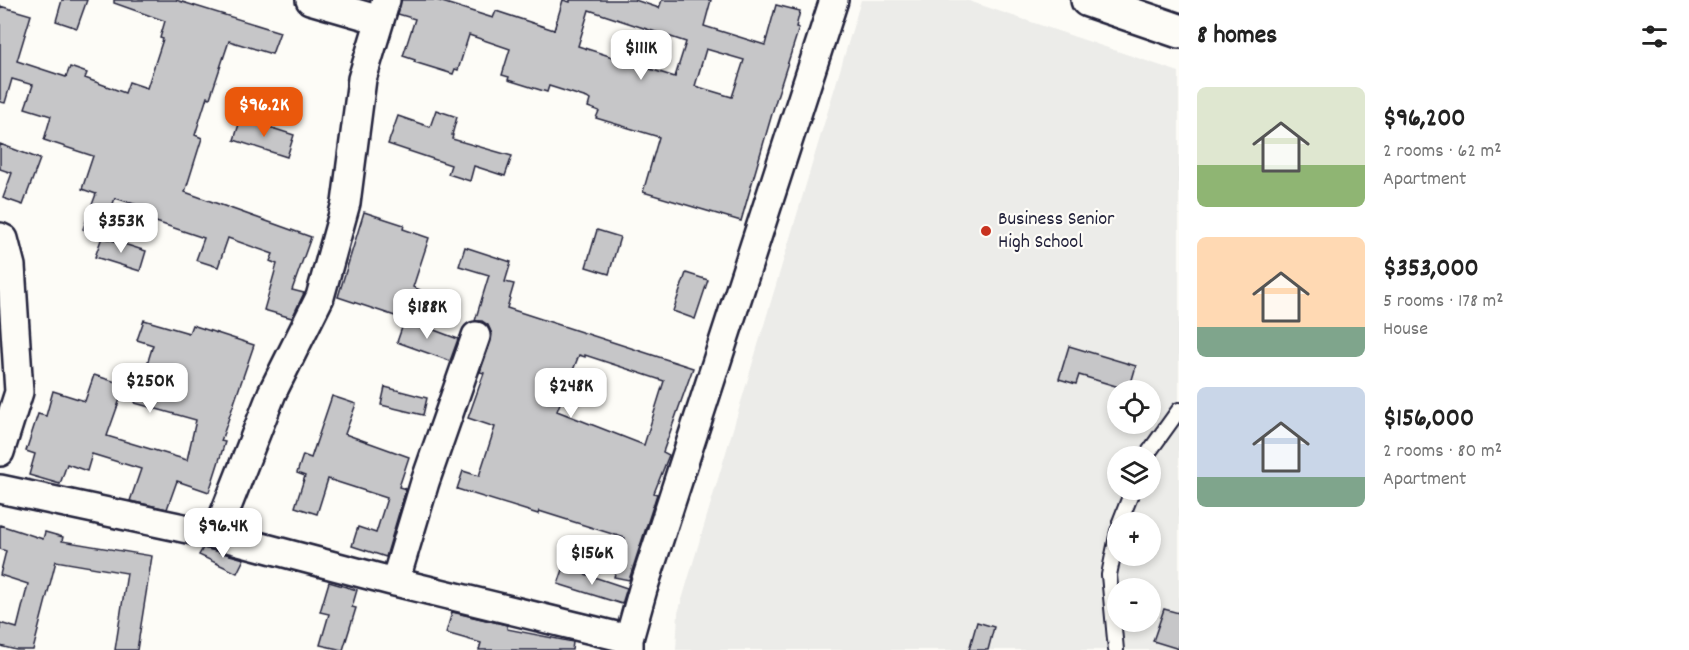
<!DOCTYPE html>
<meta charset="utf-8">
<style>
:root{--surface:#fff;--page:#f2f2f2;--text:#222;--muted:#767676;--accent:#ea580c}
body{margin:0;font-family:Dekko,sans-serif;background:var(--page);color:var(--text);height:100vh;display:flex;flex-direction:column;font-size:22px;white-space:nowrap}
*{box-sizing:border-box;margin:0}
p{font-size:20px;color:var(--muted)}
.icon{flex:none;width:33px;height:33px;fill:none;stroke:currentColor;stroke-width:2;stroke-linecap:round;stroke-linejoin:round}
.map{position:relative;flex:1;overflow:hidden}
.drawer{display:flex;flex-direction:column;background:var(--surface);width:510px}
.drawer>*{flex:none}
.fabs{position:absolute;left:1107px;top:380px;display:grid;gap:12px}
.fabs a{display:grid;place-items:center;width:54px;height:54px;border-radius:50%;background:var(--surface);box-shadow:0 3px 9px #0003;font-size:30px}
.price{position:absolute;translate:-50% -51px;padding:0 14px;border-radius:12px;background:#fff;color:#222;font-size:20px;line-height:39px;filter:drop-shadow(0 2px 3px #0008)}
.price::after{content:'';position:absolute;left:50%;top:36px;width:18px;height:14px;margin-left:-9px;background:inherit;clip-path:polygon(0 0,100% 0,50% 100%)}
.price.on{background:var(--accent);color:#fff}
ul{padding:0;list-style:none}
li{display:flex;align-items:center;gap:18px;height:150px;padding:0 18px}
li span{display:grid;place-items:center;flex:none;width:168px;height:120px;border-radius:9px;color:#555}
li>.icon{margin-inline-start:auto}
span .icon{width:72px;height:72px;fill:#fffc;stroke-width:1}
li b{font-size:26px}
h2{display:flex;justify-content:space-between;align-items:center;height:72px;padding:0 18px;font-size:26px}
main{display:flex;flex:1;min-height:0}
.map>svg:first-child{display:block}
.built{fill:#ecece9;fill-rule:evenodd}
.building{fill:#c6c6c8;stroke:#22223b;stroke-width:1.5;fill-rule:evenodd}
.lines{fill:none;stroke-linecap:round;stroke-linejoin:round}
.lane-casing{stroke:#22223b;stroke-width:18}
.street-casing{stroke:#22223b;stroke-width:32}
.secondary-casing{stroke:#22223b;stroke-width:38}
.lane{stroke:#fdfcf7;stroke-width:14}
.street{stroke:#fdfcf7;stroke-width:27}
.secondary{stroke:#fdfcf7;stroke-width:33}
.poi-dot{fill:#c8321e;stroke:#fdfcf7;stroke-width:2}
.labels{text-anchor:middle;dominant-baseline:central;stroke-width:4.5;stroke-linejoin:round;paint-order:stroke}
.poi-label{font-size:20px;fill:#22223b;stroke:#fdfcf7;text-anchor:start}
</style>
<main>
<div class="map">
<svg width="1179" height="650" viewBox="0 0 1179 650">
<rect width="100%" height="100%" fill="#fdfcf7"/>
<filter id="ink" filterUnits="userSpaceOnUse"><feTurbulence type="fractalNoise" baseFrequency=".0167" numOctaves="2"/><feDisplacementMap in="SourceGraphic" scale="12" xChannelSelector="R" yChannelSelector="G"/><feConvolveMatrix kernelMatrix="1 2 1 2 8 2 1 2 1" color-interpolation-filters="sRGB"/></filter>
<g filter="url(#ink)">
<path class="built" d="M861,0H966L1179,72V650H676L678,613ZM1118,390H1150V423H1118ZM1118,456H1150V489H1118ZM1118,522H1150V555H1118ZM1118,588H1150V621H1118Z"/>
<path class="building" d="M62,0H87L77,28L56,21Z
M114,0H176L280,32L272,54L229,41L210,98L207,97L195,135L202,138L185,192L311,237L292,290L304,293L292,318L264,310L277,264L270,261L273,254L228,238L218,267L196,260L204,238L150,220L153,210L115,198L102,236L83,229L96,194L82,189L93,156L44,140L51,116L25,108L33,85L12,79L5,103L0,102V6L31,15L17,61L66,77L70,67L87,73L85,78L125,93L129,82L147,88L163,39L160,38L165,21L114,3Z
M401,0H436L493,18L496,11L554,30L563,0L570,2V0H635L659,8L662,0H711L704,26L765,45L776,5L800,11L796,27L799,28L776,100L741,221L643,192L659,137L596,118L599,111L588,107L590,100L587,98L549,86L547,92L508,80L509,77L502,75L510,49L469,35L458,70L455,69L453,74L414,62L415,60L403,56L415,19L398,14ZM589,10L686,42L675,77L578,46ZM706,49L744,60L732,97L695,86Z
M436,110L457,117L452,135H453L452,139L512,156L505,176L474,166L470,181L448,174L451,165L388,144L398,116L430,127Z
M241,118L294,135L287,157L234,140Z
M0,144L40,159L23,205L3,198L12,173L0,169Z
M364,212L404,225L403,229L429,238L413,287L420,290L410,321L338,297Z
M597,230L620,237L609,274L586,267Z
M102,237L146,251L140,271L95,257Z
M465,247L511,262L505,282L514,284L507,308L693,368L663,452L669,455L654,493L657,494L629,580L614,577L625,538L539,511L538,514L457,489L463,471L479,476L495,427L468,418L484,373L480,372L491,341L492,334L488,325L482,321H475L489,275L459,266ZM579,355L585,357V355L664,381L644,445L557,411Z
M686,273L708,280L695,319L673,311Z
M405,319L458,339L450,361L397,342Z
M144,320L189,333L192,325L254,345L221,441L225,442L209,492L177,481L167,509L130,501L141,469L92,454L87,471L67,464L60,484L29,475L35,454L26,451L38,414L46,416L53,391L85,401L94,375L125,385L107,436L187,460L196,420L135,403L153,345L137,340Z
M1069,346L1136,366L1129,390L1079,375L1076,384L1059,379Z
M385,387L427,398L423,415L381,405Z
M332,396L356,404L345,434L409,457L399,487L406,489L386,557L352,546L358,527L376,533L387,498L328,479L317,514L295,507L305,476L297,473L303,455L311,458Z
M0,525L43,539L45,532L63,537L62,541L152,556L137,650H115L127,573L56,561L33,650H16L0,646V623L17,628L28,584L0,575L6,551L0,549Z
M203,548L212,550L244,559L237,573L199,555Z
M564,567L627,588L622,604L558,584Z
M329,582L357,590L352,607L356,608L343,650L320,645L329,614L320,612Z
M1164,609L1179,613V649L1153,641Z
M452,612L507,625V629L573,642L572,650H479L481,643L446,633Z
M977,622L994,627L988,650H969Z"/>
<g class="lines">
<g class="lane-casing">
<path id="lane" d="M1146,456L1179,410
M1120,522L1133,489
M1116,650L1109,575L1118,531"/>
</g>
<g class="street-casing">
<path id="street" d="M310,0L380,20
M0,237L4,239L11,266L19,392L0,452
M0,489L216,535L395,582L629,639
M216,535L272,393L320,297L346,203L362,79L386,0
M395,582L425,482L476,336
M629,650V639L643,589L834,0"/>
</g>
<g class="secondary-casing">
<path id="secondary" d="M1088,0L1179,31"/>
</g>
<use href="#lane" class="lane"/>
<use href="#street" class="street"/>
<use href="#secondary" class="secondary"/>
</g>
</g>
<circle class="poi-dot" cx="986" cy="231" r="6"/>
<g class="labels">
<g class="poi-label">
<text x="998" y="220">Business Senior<tspan x="998" dy="23">High School</tspan></text>
</g>
</g>
</svg>
<div class="fabs">
<a><svg class="icon" aria-label="locate" viewBox="0 0 24 24"><circle cx="12" cy="12" r="6"/><path d="M12 2v4M12 18v4M2 12h4M18 12h4"/></svg></a>
<a><svg class="icon" aria-label="layers" viewBox="0 0 24 24"><path d="M12 4l9 5-9 5-9-5zM3 14l9 5 9-5"/></svg></a>
<a>+</a>
<a>−</a>
</div>
<b class="price" style="left:641px;top:81px">$111K</b>
<b class="price on" style="left:264px;top:138px">$96.2K</b>
<b class="price" style="left:121px;top:254px">$353K</b>
<b class="price" style="left:427px;top:340px">$188K</b>
<b class="price" style="left:150px;top:414px">$250K</b>
<b class="price" style="left:571px;top:419px">$248K</b>
<b class="price" style="left:223px;top:559px">$96.4K</b>
<b class="price" style="left:592px;top:586px">$156K</b>
</div>
<section class="drawer">
<h2>8 homes<svg class="icon" aria-label="filters" viewBox="0 0 24 24"><path d="M4 7h16M4 17h16"/><circle cx="9" cy="7" r="2"/><circle cx="15" cy="17" r="2"/></svg></h2>
<ul>
<li><span style="background:linear-gradient(#dfe7d0 65%,#8fb573 0)"><svg class="icon" aria-label="home" viewBox="0 0 24 24"><path d="M3 11l9-7 9 7M6 9v11h12V9"/></svg></span><div><b>$96,200</b><p>2 rooms · 62 m²</p><p>Apartment</p></div></li>
<li><span style="background:linear-gradient(#ffd9b3 75%,#7fa58c 0)"><svg class="icon" aria-label="home" viewBox="0 0 24 24"><path d="M3 11l9-7 9 7M6 9v11h12V9"/></svg></span><div><b>$353,000</b><p>5 rooms · 178 m²</p><p>House</p></div></li>
<li><span style="background:linear-gradient(#c9d6e8 75%,#7fa58c 0)"><svg class="icon" aria-label="home" viewBox="0 0 24 24"><path d="M3 11l9-7 9 7M6 9v11h12V9"/></svg></span><div><b>$156,000</b><p>2 rooms · 80 m²</p><p>Apartment</p></div></li>
</ul>
</section>
</main>
